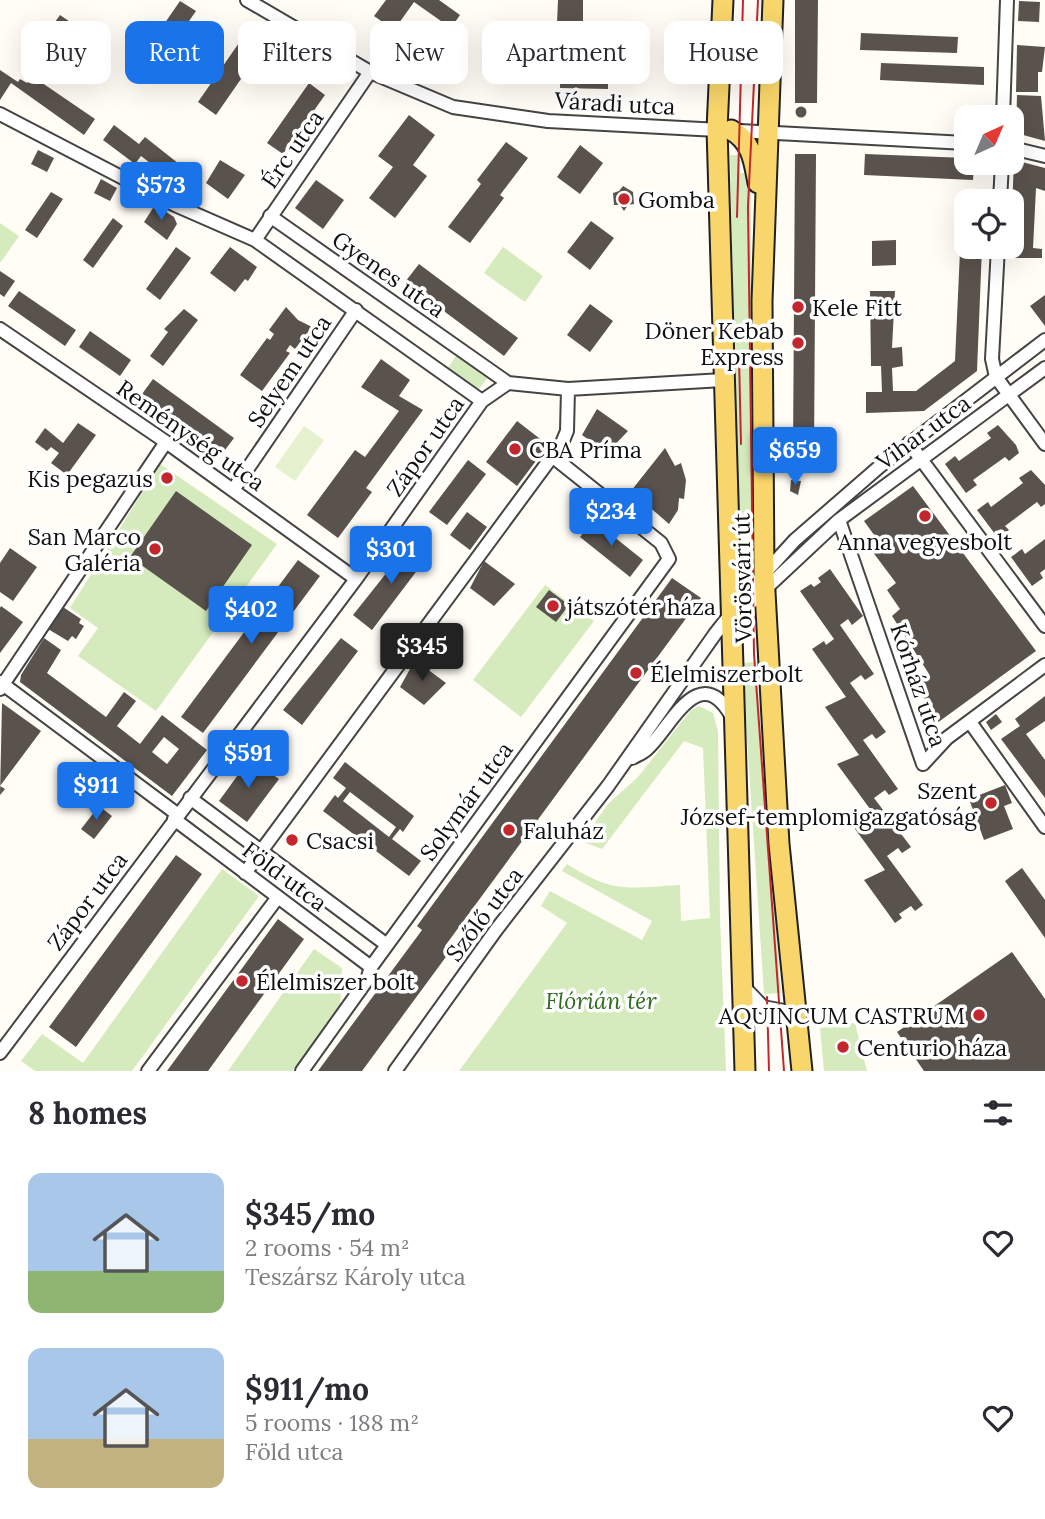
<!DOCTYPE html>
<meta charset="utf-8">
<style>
:root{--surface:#fff;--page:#f7f7f7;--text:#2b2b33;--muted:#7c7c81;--accent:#1a73e8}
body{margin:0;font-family:Lora,serif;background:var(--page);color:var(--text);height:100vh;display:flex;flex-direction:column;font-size:26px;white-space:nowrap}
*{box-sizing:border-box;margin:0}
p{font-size:23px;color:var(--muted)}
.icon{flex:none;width:38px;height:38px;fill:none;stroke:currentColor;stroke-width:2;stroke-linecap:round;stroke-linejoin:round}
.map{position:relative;height:1071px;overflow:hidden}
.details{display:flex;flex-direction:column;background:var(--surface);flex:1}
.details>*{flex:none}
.banner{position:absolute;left:21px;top:21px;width:1004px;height:63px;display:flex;gap:14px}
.needle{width:46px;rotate:44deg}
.tools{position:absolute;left:954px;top:105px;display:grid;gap:14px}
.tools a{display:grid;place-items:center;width:70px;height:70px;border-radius:14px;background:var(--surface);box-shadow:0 7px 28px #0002;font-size:35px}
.price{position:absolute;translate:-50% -60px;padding:0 16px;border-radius:7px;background:var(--accent);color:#fff;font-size:23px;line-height:46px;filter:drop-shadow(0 2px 4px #0008)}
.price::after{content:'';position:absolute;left:50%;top:42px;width:21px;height:16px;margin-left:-10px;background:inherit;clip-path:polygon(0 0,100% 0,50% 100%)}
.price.current{background:#222;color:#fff}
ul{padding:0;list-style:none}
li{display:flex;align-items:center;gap:21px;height:175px;padding:0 28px}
li span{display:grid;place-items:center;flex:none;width:196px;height:140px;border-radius:14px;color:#555}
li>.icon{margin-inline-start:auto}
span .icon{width:84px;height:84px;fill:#fffc;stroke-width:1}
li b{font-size:30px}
h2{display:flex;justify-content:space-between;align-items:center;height:84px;padding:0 28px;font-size:30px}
.pill{padding:0 24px;border-radius:14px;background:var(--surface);box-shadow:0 7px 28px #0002;font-size:24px;line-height:63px}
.pill.current{background:var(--accent);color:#fff}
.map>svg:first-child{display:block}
.green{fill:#d5ebbd}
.pitch{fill:#e6f2cf}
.building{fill:#5a524d;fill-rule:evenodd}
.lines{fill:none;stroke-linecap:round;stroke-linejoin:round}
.minor-casing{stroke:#444;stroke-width:16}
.primary-casing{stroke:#222;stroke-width:23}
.minor{stroke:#fff;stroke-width:12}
.primary{stroke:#f9d66b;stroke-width:19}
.tram{stroke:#c4262e;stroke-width:2}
.poi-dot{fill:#c4262e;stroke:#fff;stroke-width:2.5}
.labels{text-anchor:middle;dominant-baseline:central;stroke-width:7;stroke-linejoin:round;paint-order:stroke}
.street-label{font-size:23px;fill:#111;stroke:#fff}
.poi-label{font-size:23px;fill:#111;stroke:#fff;text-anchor:start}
.park-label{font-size:23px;font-style:italic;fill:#2f6b1f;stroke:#fff}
</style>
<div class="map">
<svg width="1045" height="1071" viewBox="0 0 1045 1071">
<rect width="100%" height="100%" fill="#fffdf5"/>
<path class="green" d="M730,155H740V173H751V343L754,344L756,519H738Z
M0,223L19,236L1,262H0Z
M503,247L543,276L525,302L484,273Z
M460,350L492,372L474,395L444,374Z
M160,464L277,544L156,711L78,656L98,628L70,608Z
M545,585L594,621L521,717L473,680Z
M756,662L781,993L764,994L742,663Z
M699,706L713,713L718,731L720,918L726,1071H459L567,923L541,906L550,891L642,940L652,921L562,871L567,864C614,894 627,888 680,885L681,921L710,918L703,748L684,741L602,849L581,841L609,803L638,777L691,710Z
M222,869L259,896L132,1071H35L21,1061L42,1034L83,1063Z
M314,949L342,968L340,1007L292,1071H228Z
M855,1023L867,1071H824L820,1028Z"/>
<path class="pitch" d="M304,426L324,440L295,481L275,467Z"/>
<path class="building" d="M386,0H439L460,15L451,28L461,35L442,63L432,56L423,70L375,37L384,23L374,16ZM414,2L441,21L422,49L394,30Z
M558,0H583V23H557Z
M795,0H818L817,103H795Z
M180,1L196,11L157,67L142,56Z
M1019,1L1040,2L1039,22L1018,21Z
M60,15L85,32L83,35L90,40L74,63L40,43Z
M861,33L958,37L957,53L860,50Z
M241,40L259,53L216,115L198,102Z
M1017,45L1045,47L1042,72H1038V92H1016Z
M561,52L608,53V89L560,88Z
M881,63L984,67V85L880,80Z
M0,70L18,82L20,79L27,83L32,76L95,119L84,135L11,83L0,100Z
M309,83L325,95L283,154L267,143Z
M1017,95L1041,96L1045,141L1016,133Z
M795.5 112a5.5 5.5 0 1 1 11 0a5.5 5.5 0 1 1-11 0Z
M409,115L435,135L413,165L427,176L395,218L369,198L393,167L378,156Z
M114,125L139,144L145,137L193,175L183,188L141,156L135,164L103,140Z
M506,142L528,158L500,195L504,198L470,243L448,227L481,184L477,180Z
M580,145L603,163L580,194L557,177Z
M38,150L54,158L47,172L31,164Z
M795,154H816L814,453L793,452Z
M865,154L966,158V163H974L973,180L864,175Z
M220,160L245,175L228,199L206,183Z
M1014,160L1045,168V191L1036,188L1033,248L1042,249V258H1010Z
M101,179L117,188L110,201L94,193Z
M316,180L344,200L323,229L295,208Z
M623,186L633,192L634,204L628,205L624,211L620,205H614L613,193L619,191Z
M51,192L63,199L37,238L25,230Z
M155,205L174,217L177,224L167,240L144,222Z
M113,218L123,226L93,268L83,260Z
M591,221L614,238L590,270L567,252Z
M961,229H966V247H982L977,371L924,411L866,413V392H882L881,366H871L870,291H895L892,348L902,347L903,366L892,368L893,391H916L955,361Z
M896,240V265L872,266V241Z
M176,247L191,258L160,300L146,289Z
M230,247L257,267L248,281L245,279L235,292L210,273Z
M419,264L518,338L504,356L405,282Z
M0,271L15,281L4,297L0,294Z
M19,291L76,330L65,346L8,306Z
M1045,295V326L1030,306Z
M590,304L613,321L590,352L567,335Z
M286,307L298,320L312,327L295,349L290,345L286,351L290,353L262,391L240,375L267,338L270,340L274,334L269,330Z
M184,309L198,320L163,366L150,356L168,332L164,329Z
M90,331L131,360L120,376L79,347Z
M381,359L410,380L399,396L423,410L366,488L372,492L338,538L307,515L355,450L365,457L399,411L361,387Z
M153,379L234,438L222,454L142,394Z
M597,409L628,431L607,453L582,435Z
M517,421L548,445L517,486L486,462Z
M78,423L96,435L67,475L51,463L59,453L51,447L47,451L35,442L45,428L63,443Z
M998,425L1016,445L1019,453L1009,461L1005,457L973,480L977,485L966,493L945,464L955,456L959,461L991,438L987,433Z
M665,448L675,466L681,463L686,480L684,499L679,498L678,510L669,524L631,491Z
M799,458H815V471H799Z
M468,460L486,474L447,525L429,512Z
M1031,470L1045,485V504L1041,507L1037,502L1005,526L1009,530L998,538L977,510L988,502L991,507L1023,483L1019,478Z
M791,480L801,481L798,495L790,491Z
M913,486L1036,651L933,726L919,708L927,702L915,685L929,674L892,616L900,609L887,590L896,583L869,547L877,539L864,521Z
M176,491L252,545L206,611L130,557Z
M467,512L487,527L470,550L450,535Z
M593,520L643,560L630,577L580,537Z
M1045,539V569L1040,573L1043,578L1032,586L1011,557L1022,549L1025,554Z
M411,542L428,556L372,630L353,615Z
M10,548L37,567L13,601L0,592V563Z
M298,560L320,576L203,733L181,717Z
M484,561L515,584L494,606L470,588Z
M830,569L863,616L852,625L848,619L840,625L874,674L865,680L861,675L850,683L886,732L876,739L872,734L863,740L898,789L889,795L885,790L874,798L911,847L902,853L898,848L887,856L923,905L915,911L911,906L899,914L902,918L895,923L864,880L885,870L850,822L861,815L864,819L873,813L837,764L859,755L825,707L846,697L812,649L824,641L826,645L834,639L800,591L811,584L814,587L821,582L818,578Z
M672,578L701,598L445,946L451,950L362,1071H318L422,930L417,926Z
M549,590L569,605L556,622L536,607Z
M1,606L23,622L0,653V608Z
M63,607L81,619L79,623L84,626L76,639L72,636L68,641L48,629Z
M44,638L61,650L47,673L106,717L124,692L136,701L117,726L140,744L162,715L207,750L172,796L20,682L21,675ZM164,737L179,749L167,764L152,752Z
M341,638L358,651L302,725L283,710Z
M415,660L446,683L424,705L400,687Z
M1045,696V721L1026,734L1045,760V798L1001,739L1020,726L1015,719Z
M2,703L41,731L0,786L5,789L0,795Z
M996,714L1002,722L991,730L986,722Z
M251,757L260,764L256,769L266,776L269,772L279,779L247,822L219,801Z
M345,762L414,816L403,832L400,829L392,839L421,861L409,876L323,811L335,795L338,798L346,788L333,778ZM350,792L396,827L389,837L343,801Z
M1005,785L1012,803L1004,806L1013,829L984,840L969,799Z
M99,806L112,816L94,839L81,829Z
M176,855L202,874L76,1047L49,1027Z
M1022,868L1045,900V938L1005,881Z
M278,919L304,939L208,1071H167Z
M1012,952L1045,999V1071H924L897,1032Z"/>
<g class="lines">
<g class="minor-casing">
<path id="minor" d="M247,0L370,72L453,107L548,121L966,143
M0,114L175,205L255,240L482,401
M1003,117L1007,0
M1012,148L1045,156
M1000,201L1002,163
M270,216L508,383L568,389L723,380
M255,240L370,72
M998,247L992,359L996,377L1045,444
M0,329L166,442L356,579
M909,443L1045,626
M233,490L356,310
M839,520L923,764
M736,612L744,609L839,520L1045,368
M0,682L177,814
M0,689L166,442
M970,722L1045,827
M632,758C637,755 643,753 647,749C670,729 699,658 732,717
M923,764L947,738L1045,665
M190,798L387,945
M174,819L371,967
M245,873L562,443L567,431L568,389
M743,986L763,1007L795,1013
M0,1053L356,579L482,401L508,383
M148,1071L278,897
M302,1071L367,980L371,967L669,559L661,543L552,456
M395,1071L496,930L608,786L715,634L752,587L795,540L879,467L1045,340"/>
</g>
<g class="primary-casing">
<path id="primary" d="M723,0L717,129L745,1071
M773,0L762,301L764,574L779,844L802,1071
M731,130C752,141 754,162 758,183"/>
</g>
<use href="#minor" class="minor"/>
<use href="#primary" class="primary"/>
<path class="tram" d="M758,0L748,206L754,654L784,1071
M737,217L743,0
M739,357L741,444
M767,997L769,1071"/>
</g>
<g class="poi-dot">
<circle cx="624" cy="199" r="7"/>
<circle cx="798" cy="307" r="7"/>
<circle cx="798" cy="343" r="7"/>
<circle cx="515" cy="449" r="7"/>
<circle cx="167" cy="478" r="7"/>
<circle cx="925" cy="516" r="7"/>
<circle cx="155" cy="549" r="7"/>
<circle cx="553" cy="606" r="7"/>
<circle cx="636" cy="673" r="7"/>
<circle cx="991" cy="803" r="7"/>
<circle cx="509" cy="830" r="7"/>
<circle cx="292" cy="840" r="7"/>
<circle cx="242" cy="981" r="7"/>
<circle cx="979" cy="1015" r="7"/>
<circle cx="843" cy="1047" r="7"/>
</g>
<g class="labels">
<g class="street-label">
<text transform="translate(615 103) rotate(3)">Váradi utca</text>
<text transform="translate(292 149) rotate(-55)">Érc utca</text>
<text transform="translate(389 274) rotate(35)">Gyenes utca</text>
<text transform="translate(289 371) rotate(-56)">Selyem utca</text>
<text transform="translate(923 432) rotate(-36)">Vihar utca</text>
<text transform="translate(191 435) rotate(35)">Reménység utca</text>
<text transform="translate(425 446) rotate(-55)">Zápor utca</text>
<text transform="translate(742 578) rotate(-91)">Vörösvári út</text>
<text transform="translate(919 685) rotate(71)">Kórház utca</text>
<text transform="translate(466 801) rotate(-54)">Solymár utca</text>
<text transform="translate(285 876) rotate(37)">Föld utca</text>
<text transform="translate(87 901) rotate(-53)">Zápor utca</text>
<text transform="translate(484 914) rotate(-53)">Szőlő utca</text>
</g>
<g class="poi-label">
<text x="638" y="199">Gomba</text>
<text x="812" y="307">Kele Fitt</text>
<text x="784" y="330" text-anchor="end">Döner Kebab<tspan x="784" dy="26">Express</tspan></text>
<text x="529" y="449">CBA Príma</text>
<text x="153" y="478" text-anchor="end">Kis pegazus</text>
<text x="141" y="536" text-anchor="end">San Marco<tspan x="141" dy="26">Galéria</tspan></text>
<text x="925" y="541" text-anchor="middle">Anna vegyesbolt</text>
<text x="567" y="606">játszótér háza</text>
<text x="650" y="673">Élelmiszerbolt</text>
<text x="977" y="790" text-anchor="end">Szent<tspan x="977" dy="26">József-templomigazgatóság</tspan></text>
<text x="523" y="830">Faluház</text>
<text x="306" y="840">Csacsi</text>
<text x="256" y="981">Élelmiszer bolt</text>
<text x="965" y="1015" text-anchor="end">AQUINCUM CASTRUM</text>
<text x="857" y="1047">Centurio háza</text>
</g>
<g class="park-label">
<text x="601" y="1000">Flórián tér</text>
</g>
</g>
</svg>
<div class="tools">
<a><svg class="needle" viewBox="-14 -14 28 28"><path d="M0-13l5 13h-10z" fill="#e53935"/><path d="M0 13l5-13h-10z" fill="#7c7c81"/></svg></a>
<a><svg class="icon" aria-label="locate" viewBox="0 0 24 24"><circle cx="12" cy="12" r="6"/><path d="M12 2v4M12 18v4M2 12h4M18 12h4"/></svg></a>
</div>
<b class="price" style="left:161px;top:222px">$573</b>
<b class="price" style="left:795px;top:487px">$659</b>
<b class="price" style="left:611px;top:548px">$234</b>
<b class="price" style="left:391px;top:586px">$301</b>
<b class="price" style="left:251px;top:646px">$402</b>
<b class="price current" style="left:422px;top:683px">$345</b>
<b class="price" style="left:248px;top:790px">$591</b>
<b class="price" style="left:96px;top:822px">$911</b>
<div class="banner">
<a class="pill">Buy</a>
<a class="pill current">Rent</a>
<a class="pill">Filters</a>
<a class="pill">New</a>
<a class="pill">Apartment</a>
<a class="pill">House</a>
</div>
</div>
<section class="details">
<h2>8 homes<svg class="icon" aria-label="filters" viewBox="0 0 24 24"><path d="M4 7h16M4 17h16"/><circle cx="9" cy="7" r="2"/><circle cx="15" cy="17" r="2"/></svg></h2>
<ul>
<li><span style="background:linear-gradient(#a9c7e8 70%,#8fb573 0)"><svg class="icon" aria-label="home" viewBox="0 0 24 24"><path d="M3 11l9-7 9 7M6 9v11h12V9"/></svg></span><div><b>$345/mo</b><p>2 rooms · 54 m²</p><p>Teszársz Károly utca</p></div><svg class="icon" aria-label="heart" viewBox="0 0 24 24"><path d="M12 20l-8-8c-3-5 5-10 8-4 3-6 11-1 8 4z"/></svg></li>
<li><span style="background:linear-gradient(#a9c7e8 65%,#c2b280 0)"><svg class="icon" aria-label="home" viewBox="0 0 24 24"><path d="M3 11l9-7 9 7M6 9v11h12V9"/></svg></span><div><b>$911/mo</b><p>5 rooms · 188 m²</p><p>Föld utca</p></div><svg class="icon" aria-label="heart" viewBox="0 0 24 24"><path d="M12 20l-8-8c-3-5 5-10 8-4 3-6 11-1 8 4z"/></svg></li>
</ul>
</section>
